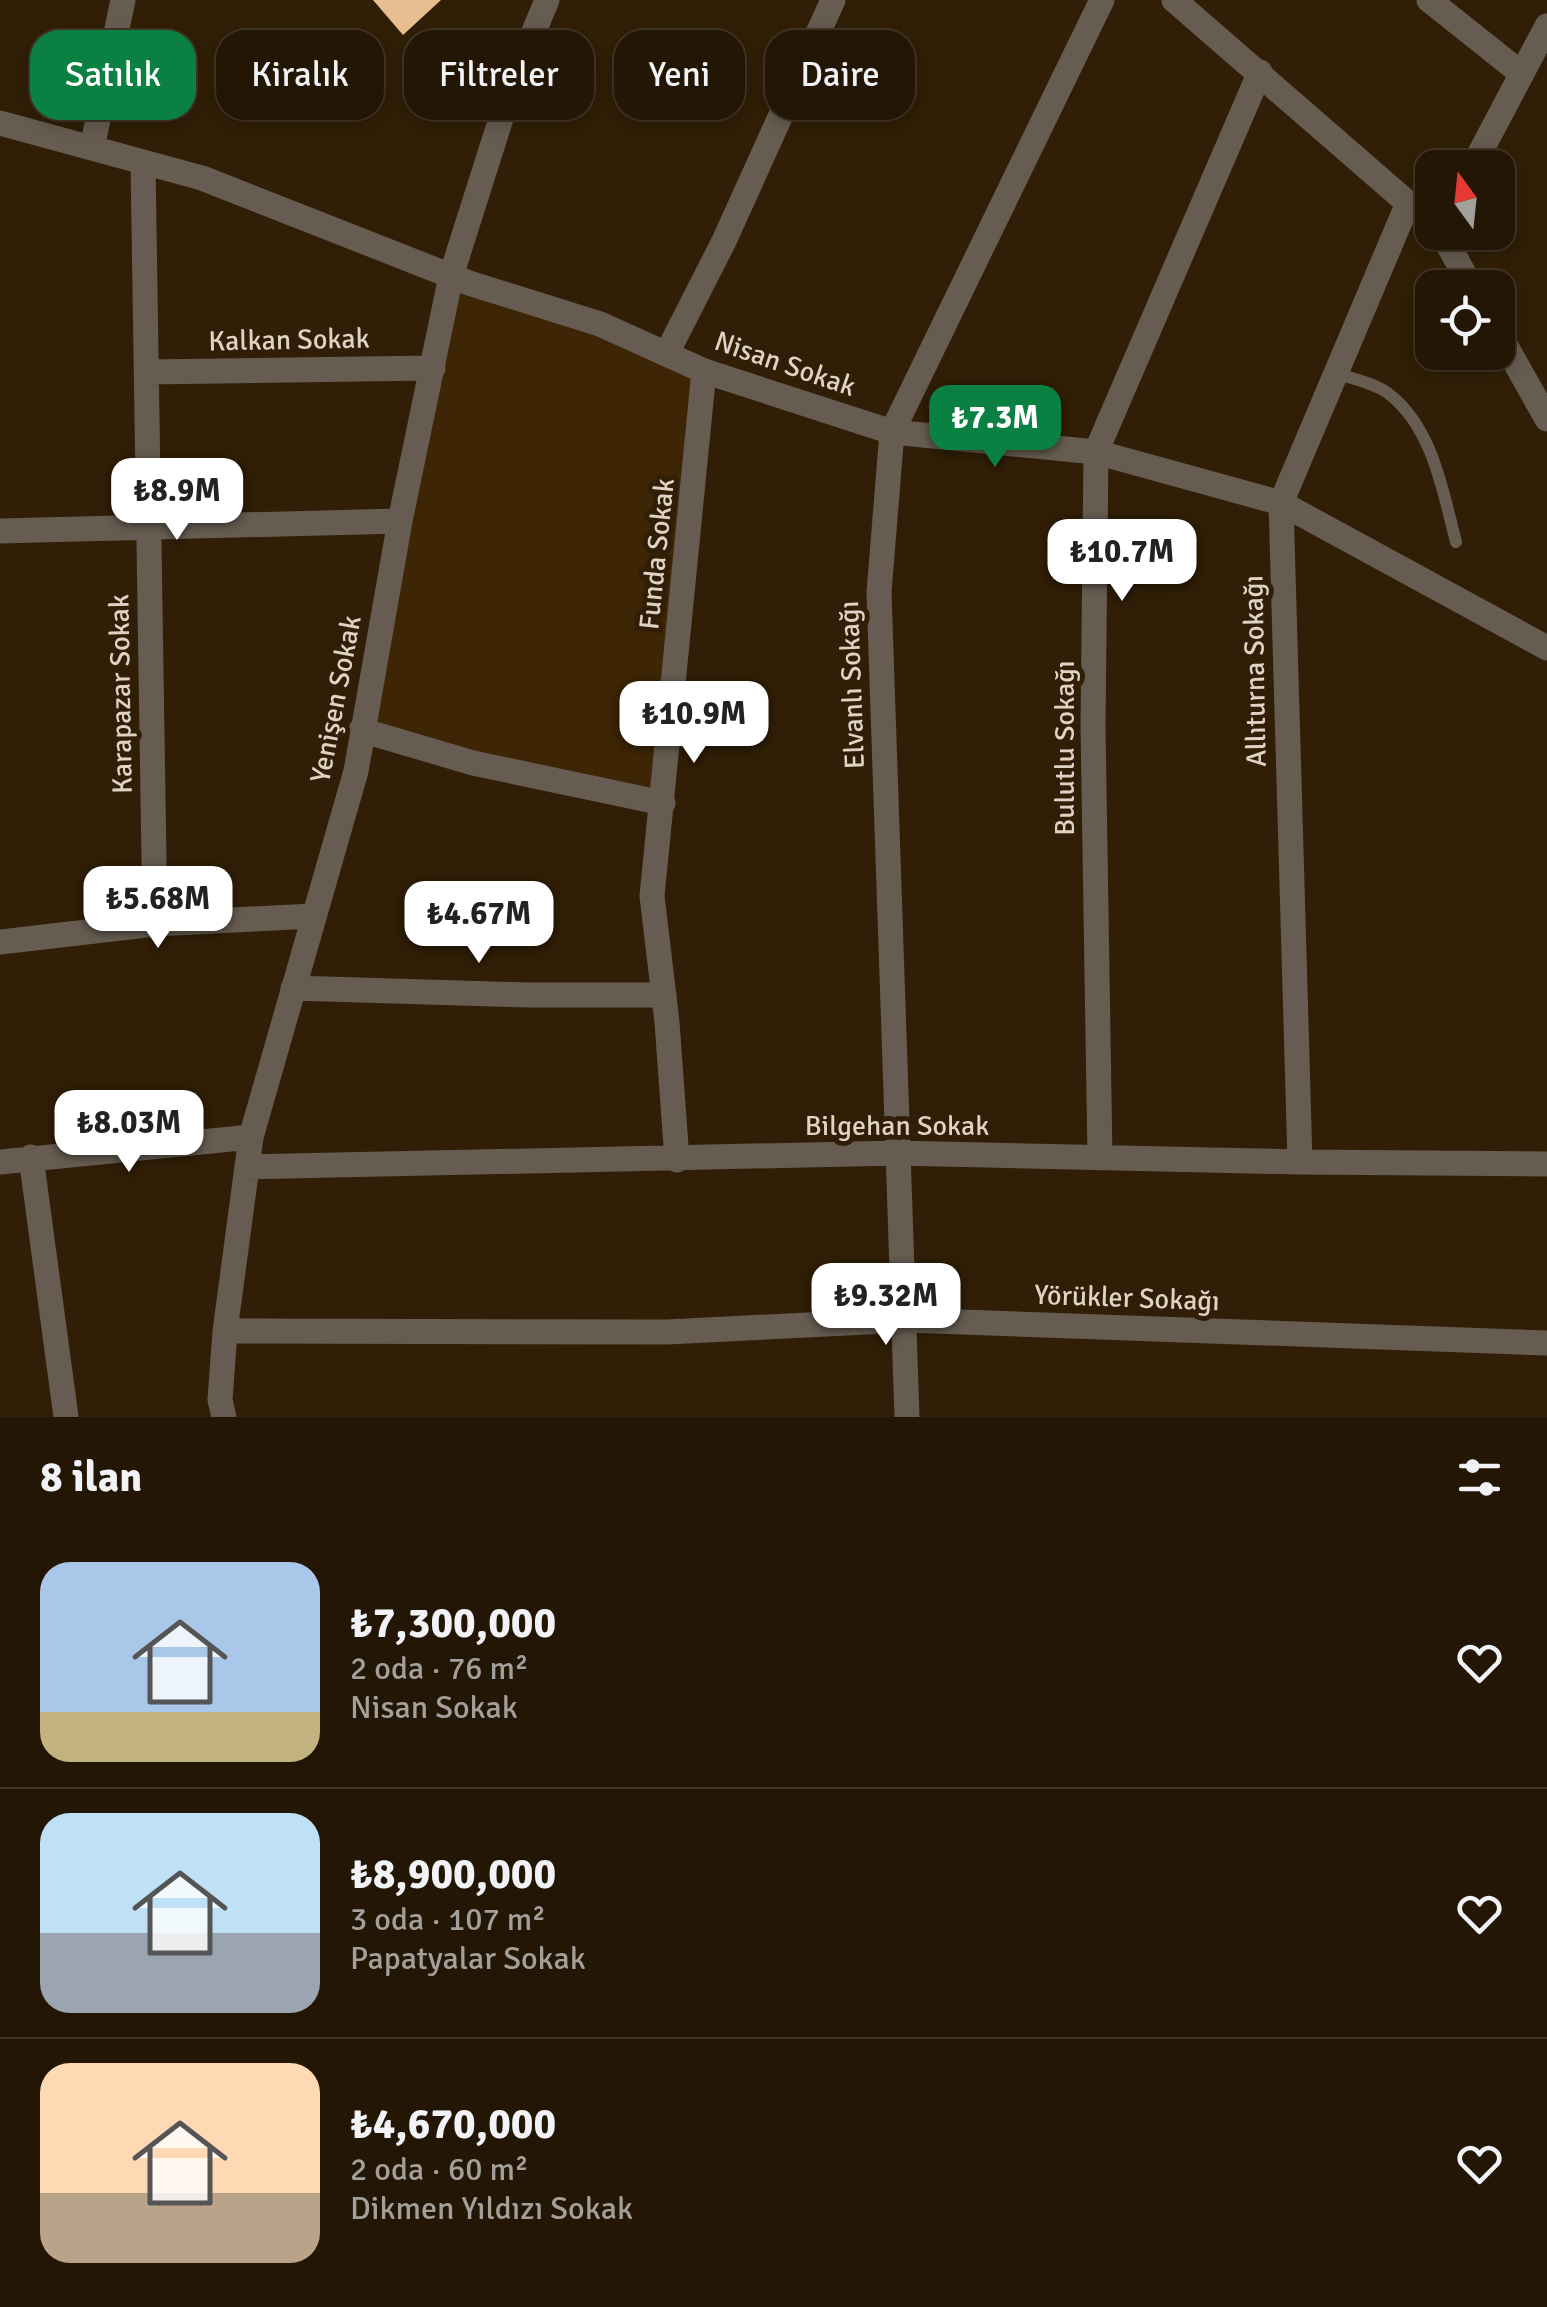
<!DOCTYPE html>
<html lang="tr">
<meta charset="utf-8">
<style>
:root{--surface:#241604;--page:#2c1f0e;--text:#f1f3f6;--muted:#a39f9a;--line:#413526;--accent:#0b8043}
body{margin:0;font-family:Signika,sans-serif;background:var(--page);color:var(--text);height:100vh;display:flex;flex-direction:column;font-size:38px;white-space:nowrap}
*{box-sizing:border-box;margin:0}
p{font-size:32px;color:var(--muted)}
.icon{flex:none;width:55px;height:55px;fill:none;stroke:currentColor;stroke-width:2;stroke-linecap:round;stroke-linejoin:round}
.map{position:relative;height:1417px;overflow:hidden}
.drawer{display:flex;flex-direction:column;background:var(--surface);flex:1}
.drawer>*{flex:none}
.hud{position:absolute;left:30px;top:30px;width:1000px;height:90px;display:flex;gap:20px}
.needle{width:65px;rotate:345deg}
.fabs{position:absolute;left:1415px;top:150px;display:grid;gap:20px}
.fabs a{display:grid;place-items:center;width:100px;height:100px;border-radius:20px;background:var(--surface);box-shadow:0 5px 15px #0003,0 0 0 2px var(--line);font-size:50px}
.price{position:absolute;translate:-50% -85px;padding:0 22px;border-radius:20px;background:#fff;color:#222;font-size:32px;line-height:65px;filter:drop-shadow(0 2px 5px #0008)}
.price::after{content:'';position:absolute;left:50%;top:60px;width:30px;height:22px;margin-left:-15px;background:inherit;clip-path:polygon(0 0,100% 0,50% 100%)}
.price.selected{background:var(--accent);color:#fff}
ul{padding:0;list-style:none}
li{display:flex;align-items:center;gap:30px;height:250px;padding:0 40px}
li+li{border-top:2px solid var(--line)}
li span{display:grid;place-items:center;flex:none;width:280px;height:200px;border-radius:30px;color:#555}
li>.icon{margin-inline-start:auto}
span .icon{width:120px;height:120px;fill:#fffc;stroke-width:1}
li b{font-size:42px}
h2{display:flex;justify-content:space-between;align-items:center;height:120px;padding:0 40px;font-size:42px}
.chip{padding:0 35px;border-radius:30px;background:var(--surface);box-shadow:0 5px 15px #0003,0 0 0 2px var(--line);font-size:35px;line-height:90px}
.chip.selected{background:var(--accent);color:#fff}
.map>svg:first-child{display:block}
.built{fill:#3d2505}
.building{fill:#e7be8f}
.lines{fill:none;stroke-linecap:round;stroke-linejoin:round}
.service{stroke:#665c51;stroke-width:12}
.minor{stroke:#665c51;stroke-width:25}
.labels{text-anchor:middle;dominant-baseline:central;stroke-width:10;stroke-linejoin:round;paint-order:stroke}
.street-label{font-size:28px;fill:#dfd3c5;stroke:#301e06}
</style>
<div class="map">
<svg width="1547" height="1417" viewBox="0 0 1547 1417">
<rect width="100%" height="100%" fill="#301e06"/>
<path class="built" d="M451,276L704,371L663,803L361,730Z"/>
<path class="building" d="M373,0H441L403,35Z"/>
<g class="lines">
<path class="service" d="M1338,374C1354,379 1376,384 1389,394C1433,428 1443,492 1456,542"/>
<path class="minor" d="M1174,0L1432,224
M1429,0L1522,74
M0,123L202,178L469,283L600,324L704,371L892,432L1096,452L1281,503L1547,648
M92,148L123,0
M143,163L155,924
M1472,168L1547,26
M1441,232L1472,288
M1498,332L1547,419
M667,353L724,241L833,0
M147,372L433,368
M0,531L400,521
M361,730L473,763L663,803
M0,942L155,924L313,916
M293,988L529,995H664
M31,1157L66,1417
M1100,1158L1093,726L1096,452L1260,72
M677,1160L667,1022L652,896L704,371
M0,1162L251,1137
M1300,1162L1281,503L1408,203
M247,1167L897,1153L1300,1162L1547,1164
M225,1331L667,1332L906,1320L1547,1343
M224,1417L220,1400L225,1331L251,1137L356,771L400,521L451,276L511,87L547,0
M907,1417L879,592L892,432L1102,0"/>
</g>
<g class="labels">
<g class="street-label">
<text transform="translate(289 340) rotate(-1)">Kalkan Sokak</text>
<text transform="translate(785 364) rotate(19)">Nisan Sokak</text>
<text transform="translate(657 554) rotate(-84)">Funda Sokak</text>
<text transform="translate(1255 671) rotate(-91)">Allıturna Sokağı</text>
<text transform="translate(852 685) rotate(-92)">Elvanlı Sokağı</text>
<text transform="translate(121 694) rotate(-91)">Karapazar Sokak</text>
<text transform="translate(336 699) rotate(-79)">Yenişen Sokak</text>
<text transform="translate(1065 748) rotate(-90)">Bulutlu Sokağı</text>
<text x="897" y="1126">Bilgehan Sokak</text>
<text transform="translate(1127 1298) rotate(2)">Yörükler Sokağı</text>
</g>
</g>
</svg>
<div class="fabs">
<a><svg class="needle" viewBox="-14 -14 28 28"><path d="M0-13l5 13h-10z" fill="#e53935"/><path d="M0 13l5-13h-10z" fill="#a39f9a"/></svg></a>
<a><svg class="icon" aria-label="locate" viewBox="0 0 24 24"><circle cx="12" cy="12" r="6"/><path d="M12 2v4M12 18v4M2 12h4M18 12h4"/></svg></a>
</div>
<b class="price selected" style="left:995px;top:470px">₺7.3M</b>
<b class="price" style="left:177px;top:543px">₺8.9M</b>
<b class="price" style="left:1122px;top:604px">₺10.7M</b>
<b class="price" style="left:694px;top:766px">₺10.9M</b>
<b class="price" style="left:158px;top:951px">₺5.68M</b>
<b class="price" style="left:479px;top:966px">₺4.67M</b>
<b class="price" style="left:129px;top:1175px">₺8.03M</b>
<b class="price" style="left:886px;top:1348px">₺9.32M</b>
<div class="hud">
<a class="chip selected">Satılık</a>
<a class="chip">Kiralık</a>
<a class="chip">Filtreler</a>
<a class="chip">Yeni</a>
<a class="chip">Daire</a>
</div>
</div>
<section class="drawer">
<h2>8 ilan<svg class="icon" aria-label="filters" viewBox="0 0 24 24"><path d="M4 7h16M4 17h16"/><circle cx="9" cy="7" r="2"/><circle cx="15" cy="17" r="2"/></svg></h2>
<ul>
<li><span style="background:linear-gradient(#a9c7e8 75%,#c2b280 0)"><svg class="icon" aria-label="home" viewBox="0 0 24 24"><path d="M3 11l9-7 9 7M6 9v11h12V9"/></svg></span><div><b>₺7,300,000</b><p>2 oda · 76 m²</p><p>Nisan Sokak</p></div><svg class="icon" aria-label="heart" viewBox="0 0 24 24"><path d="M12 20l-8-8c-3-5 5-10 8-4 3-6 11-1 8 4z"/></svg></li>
<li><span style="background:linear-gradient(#bfe0f5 60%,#9aa5b1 0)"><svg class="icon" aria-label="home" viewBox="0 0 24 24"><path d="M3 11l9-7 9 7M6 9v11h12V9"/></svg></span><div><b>₺8,900,000</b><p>3 oda · 107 m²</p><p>Papatyalar Sokak</p></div><svg class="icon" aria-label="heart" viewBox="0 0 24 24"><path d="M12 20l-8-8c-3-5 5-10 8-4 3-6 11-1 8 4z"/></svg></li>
<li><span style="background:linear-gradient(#ffd9b3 65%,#b9a48a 0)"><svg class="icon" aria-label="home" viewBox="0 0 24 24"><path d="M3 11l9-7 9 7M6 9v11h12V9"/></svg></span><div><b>₺4,670,000</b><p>2 oda · 60 m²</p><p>Dikmen Yıldızı Sokak</p></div><svg class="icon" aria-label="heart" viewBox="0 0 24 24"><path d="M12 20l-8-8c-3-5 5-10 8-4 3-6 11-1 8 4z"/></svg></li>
</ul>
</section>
